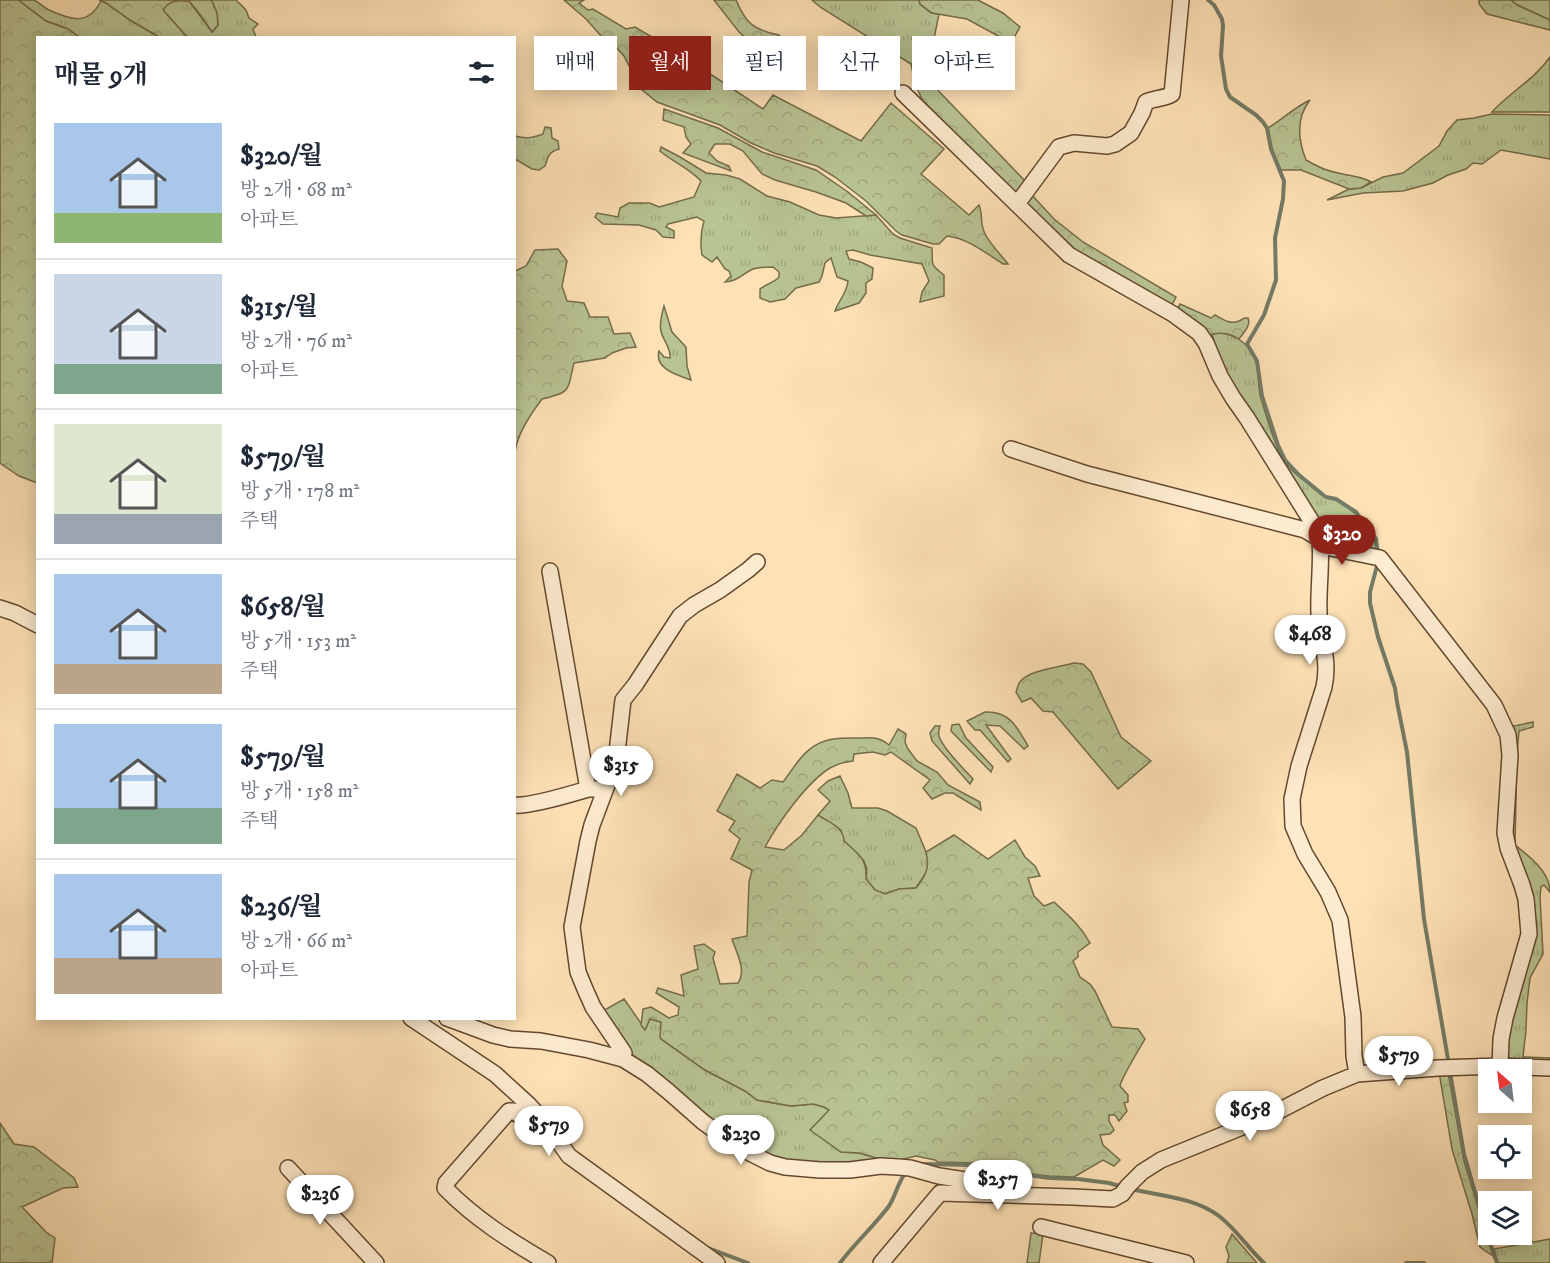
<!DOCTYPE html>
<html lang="ko">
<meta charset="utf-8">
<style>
:root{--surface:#fff;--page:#f6f6f7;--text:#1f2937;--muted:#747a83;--line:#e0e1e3;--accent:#8f2418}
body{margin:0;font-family:"IM FELL DW Pica","Noto Serif KR",serif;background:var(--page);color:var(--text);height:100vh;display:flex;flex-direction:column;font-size:22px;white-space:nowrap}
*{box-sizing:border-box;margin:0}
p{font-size:20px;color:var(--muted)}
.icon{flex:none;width:33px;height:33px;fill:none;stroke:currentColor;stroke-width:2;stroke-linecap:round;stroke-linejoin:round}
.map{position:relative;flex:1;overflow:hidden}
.panel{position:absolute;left:36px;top:36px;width:480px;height:984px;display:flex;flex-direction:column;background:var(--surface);border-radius:0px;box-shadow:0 3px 15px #0003}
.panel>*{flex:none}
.hud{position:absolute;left:534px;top:36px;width:570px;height:54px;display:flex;gap:12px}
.needle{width:39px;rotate:332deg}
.buttons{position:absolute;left:1478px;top:1059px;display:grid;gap:12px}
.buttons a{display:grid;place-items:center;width:54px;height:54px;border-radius:0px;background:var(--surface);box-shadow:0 3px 15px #0003;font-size:30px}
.price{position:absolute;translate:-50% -51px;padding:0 14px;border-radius:21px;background:#fff;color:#222;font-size:20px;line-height:39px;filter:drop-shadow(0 2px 3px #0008)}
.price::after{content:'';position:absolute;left:50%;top:36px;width:18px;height:14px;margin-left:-9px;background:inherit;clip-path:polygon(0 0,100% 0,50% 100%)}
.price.selected{background:var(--accent);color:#fff}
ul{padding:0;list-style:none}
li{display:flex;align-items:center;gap:18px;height:150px;padding:0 18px}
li+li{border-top:2px solid var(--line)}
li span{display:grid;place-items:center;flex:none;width:168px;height:120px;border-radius:0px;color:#555}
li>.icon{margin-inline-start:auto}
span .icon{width:72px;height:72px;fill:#fffc;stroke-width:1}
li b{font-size:26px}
h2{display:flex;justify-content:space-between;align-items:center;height:72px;padding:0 18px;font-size:26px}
.chip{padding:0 21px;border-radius:0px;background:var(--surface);box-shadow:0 3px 15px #0003;font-size:21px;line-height:54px}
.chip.selected{background:var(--accent);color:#fff}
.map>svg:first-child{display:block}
.grass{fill:url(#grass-tufts);stroke:#756c4a;stroke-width:1.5}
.forest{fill:url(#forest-crowns);stroke:#756c4a;stroke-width:1.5}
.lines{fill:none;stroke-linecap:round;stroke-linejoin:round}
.stream{stroke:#747b66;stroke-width:4}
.street-casing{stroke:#64482e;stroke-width:18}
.street{stroke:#feecd0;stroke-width:15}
</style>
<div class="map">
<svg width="1550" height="1263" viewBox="0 0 1550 1263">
<defs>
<pattern id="grass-tufts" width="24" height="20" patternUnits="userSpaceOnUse" patternTransform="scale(1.5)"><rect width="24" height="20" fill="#b9c493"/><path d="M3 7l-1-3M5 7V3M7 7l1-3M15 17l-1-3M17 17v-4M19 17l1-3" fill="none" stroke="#a0a87d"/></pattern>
<pattern id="forest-crowns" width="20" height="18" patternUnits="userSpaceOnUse" patternTransform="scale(1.5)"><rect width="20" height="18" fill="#b9c493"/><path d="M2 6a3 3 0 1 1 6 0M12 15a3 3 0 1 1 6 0" fill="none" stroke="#a0a87d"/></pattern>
</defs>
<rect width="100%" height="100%" fill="#fee2b6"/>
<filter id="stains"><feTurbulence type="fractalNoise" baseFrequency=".00333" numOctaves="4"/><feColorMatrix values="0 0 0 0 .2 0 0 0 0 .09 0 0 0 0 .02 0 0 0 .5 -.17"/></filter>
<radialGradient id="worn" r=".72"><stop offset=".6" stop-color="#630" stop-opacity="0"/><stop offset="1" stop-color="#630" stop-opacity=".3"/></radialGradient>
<path class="grass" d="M18,0C22,0 28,0 33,0C38,1 43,7 49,10C71,20 88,26 101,1L106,3L130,20L159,37H79L68,29L46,21Z
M177,0L189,1L212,32L218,25L217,13L212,1L210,0H236L246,10L249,18L258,24L253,29L256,37H187L163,10L168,3Z
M812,0H919L920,4L931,13L939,14L928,68L911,64L820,7Z
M1511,0H1550V20L1517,5Z
M1550,57V112H1492C1510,92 1535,79 1550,57Z
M1492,114L1550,115V159L1501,150L1482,164L1473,163L1466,169L1448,175L1433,183L1403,191L1363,193L1327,200L1349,189L1361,188L1383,177L1403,173L1439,146L1447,131L1457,120L1474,118Z
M545,127L551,128L552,138L558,141L559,149C549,152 548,156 545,166L539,170L532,169L515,159V136C526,139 532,138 543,134Z
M661,147L680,157L706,173L726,175L740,179L767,196L790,202L819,215L836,218L876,215L893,234L900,238L932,248C933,264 929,264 944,275V296L920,302L922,292L929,281L922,264L870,255L853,250L846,251L849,259L861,262L873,268L872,279L866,283V293L859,303L835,311C839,300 847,293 848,281L837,277L831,258L825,263L822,276L819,282L796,288L785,299L770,302L760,298V289C766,284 774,283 779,277V272L773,267C766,267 759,267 753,269C742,274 738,281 725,282L731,276L729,271L725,269L717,257L712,262L702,255C700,243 700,234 704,221L697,217L668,224L666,227L674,231V238L663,237L656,230L639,225L603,224L595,217L597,213L618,217L620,208L629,203H650L659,207L694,197L701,181C689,168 673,162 660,151Z
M664,306L672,332L686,347L687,366L691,380C678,375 654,369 659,351L664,357L670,358C671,347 663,341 661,331C659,322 662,314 664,306Z
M1219,333C1236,334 1251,345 1256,362C1259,373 1258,384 1260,395C1265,412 1273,440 1281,456C1288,470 1302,478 1314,488C1318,491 1321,495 1325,497C1329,499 1333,499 1338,501C1356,511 1373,530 1377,550L1327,542L1213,354L1216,347L1212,334Z
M1533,722V727L1519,731L1517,754L1515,845C1530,857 1550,872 1550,892L1544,885L1541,887L1540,897L1543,954L1530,978L1527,1003L1526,1030L1523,1057L1550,1058V1062H1503L1504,1045L1532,940L1513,853L1509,727Z
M840,776L848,793L852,808H878L887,811L916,828L926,852L929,862L927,871L916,888L899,889L885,894L875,890L866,879L867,869L864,861L844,841L841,830L818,815L830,801L818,790L828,781Z
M624,999L645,1029L650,1019L661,1022V1039L705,1070L745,1091L757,1100L791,1106L813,1104L824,1107L830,1110L811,1130L841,1152L859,1153L891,1162L801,1166L753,1151L630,1055L601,1012Z
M1232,1234L1257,1263H1227L1229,1256L1226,1247Z
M1550,1239V1263H1498L1494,1249Z"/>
<path class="forest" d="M0,0H18L46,21L68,29L79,37L38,38L37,483L19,476L0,463Z
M99,0H210L212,1L217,13L218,25L212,32L199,13L189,1C177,0 170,0 163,10L187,37H159L130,20L106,3Z
M564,0H584L579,3L588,10L593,9L626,29L635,27L674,50L763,109L773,95L861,141L891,103L944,149L921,174L969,215L979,205C982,212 981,217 982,224C984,239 999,252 1008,264H1003C986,253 967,238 947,236L939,244H933L902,235L896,231L866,201L835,177L817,166L774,153L751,143L720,125L657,102L641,89L624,56L615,46L603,38L586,19Z
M714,0H736C746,24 754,30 779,35L788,48L784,55L771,48L748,40L739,32Z
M919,0H978L1003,13L1020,27L1011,43L967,19L932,13L920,4Z
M1479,0H1511L1517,5L1550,20V30L1487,14L1479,4Z
M911,64L928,68V80L1026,182L1019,198L923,101L915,84Z
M1310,100C1296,118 1298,140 1306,160C1316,166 1327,171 1338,173C1349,176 1361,176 1371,182L1361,188L1349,189L1301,170H1281L1272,149L1268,128C1283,119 1295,107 1310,100Z
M664,109L718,128L762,152L816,170L848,192L876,215L866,216L846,203L816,192L775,180L762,174L743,151L730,144H715L709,153L717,161L729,166L731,171L683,153L691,144L686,137L684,127L663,120Z
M1031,194L1054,219L1083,242L1176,297L1173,303L1170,306L1080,255L1024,207Z
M558,249L567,261L562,286L567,301L584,303L590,317H608L614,334L630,333L636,347L626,348L612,353L605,358L574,363C567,391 572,392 542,399C533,411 523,425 518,440C511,459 516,486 515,506V271L526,266L535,250Z
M1180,304L1211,318L1215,315C1222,319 1230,325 1239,321C1248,317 1239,319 1248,318C1251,326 1244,332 1239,339C1230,333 1222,332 1212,334L1213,340L1216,347L1213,354L1176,313Z
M1074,663L1083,664L1091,672L1121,737L1151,761L1118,789L1053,712L1043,711L1031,698L1022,702L1016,692C1017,689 1018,686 1019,683C1027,670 1060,667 1074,663Z
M985,712C1010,711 1017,727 1028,746L1024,749L1000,726L986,725L1011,759L1008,762L980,730H975L967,721Z
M959,724L966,738L993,767L991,772L951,731L952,725Z
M935,726H940C939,730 938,731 939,736C942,748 964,769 973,779L970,784L932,741L930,733Z
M898,729L906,734L905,742L908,749L917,761L937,772L948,785L980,802L981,810L953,793H945L932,799L923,788L930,780L891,752L885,755L873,752L854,754L853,761C845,762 837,764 830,768C807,782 778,823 765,847L784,850L802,835L818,815C828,822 844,827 844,841C858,854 867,858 866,879L875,890L885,894L899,889L916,888C926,876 930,867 926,852L954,835L988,859L1015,840L1025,857L1035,866L1040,876L1028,878L1034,896L1044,906L1054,902C1068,915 1081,926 1090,943L1078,952V957L1073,961L1080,977L1090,984L1095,991L1112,1027L1138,1029L1145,1039C1139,1049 1122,1077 1120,1086L1128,1095V1102L1124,1103L1127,1111L1119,1121L1115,1115H1109V1121L1114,1130L1110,1134L1100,1135L1103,1145L1120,1160L1114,1166L1103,1160L1074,1177L1049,1176L997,1170L975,1163L938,1162L935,1160L916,1156L891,1162L859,1153L841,1152L810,1130L829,1110L824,1107L813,1104L791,1106L757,1100L745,1091L705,1070L660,1038L661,1022L650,1019L645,1030L641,1025L643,1009L651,1007L669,1018L678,1015L679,1007L656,993L658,988L684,996L681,975L698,969L694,946L704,944L715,952L713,958L720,984L738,983C747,970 736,952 732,939L747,936L749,882L752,870L731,859L740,839L729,830L735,821L717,811L737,774L760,788L772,780L783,782C795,766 805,747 825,741C835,737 848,738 858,738C872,738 878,736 889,745Z
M1439,1072H1448L1464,1161L1493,1256L1480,1247L1472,1214L1452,1149Z
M0,1123L14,1144L34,1147L74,1178L78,1187L63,1188L22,1207L46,1232L55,1238L52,1263H0Z
M1031,1233L1043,1234L1039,1263H1027Z"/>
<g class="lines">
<path class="stream" d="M1208,0L1214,5L1222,19L1223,26L1221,56L1226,89L1230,97L1256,115L1263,122L1267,128L1271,149L1284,181L1283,199L1275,238L1276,280L1264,315L1247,344L1257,361L1262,396L1278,445L1285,460L1299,475L1322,494L1326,497L1336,499L1356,512L1376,539L1378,555
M1378,562L1370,592V603L1378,637L1395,688L1397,702L1407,752L1424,919L1449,1065
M1450,1072L1464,1154L1489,1240L1497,1263
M923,1164L975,1165L997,1171L1050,1178L1078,1179L1109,1183L1123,1187
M1131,1189C1160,1196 1194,1197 1219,1216C1236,1229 1248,1248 1264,1263
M708,1248L748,1263
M840,1263C855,1243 874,1226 889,1206C896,1195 898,1182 906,1172
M1406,1263H1424"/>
<g class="street-casing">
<path id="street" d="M903,93L1069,255L1173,314L1199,333L1206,343L1220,376L1233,398L1247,418L1315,527L1320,539
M1017,204L1059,147L1074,143L1107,146L1115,144L1131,133L1142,113L1146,102C1154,98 1164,99 1172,94L1181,0
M1011,449L1087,474L1305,530L1320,539C1322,564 1318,589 1319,613C1320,640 1330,659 1324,687L1299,766L1292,799L1293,826L1305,854L1328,892L1340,920L1353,1017L1354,1056L1357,1074
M1321,546L1380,558L1494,705L1508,735L1510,755L1505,833L1508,848L1522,885L1526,899L1529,934L1505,1018L1501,1039L1500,1066
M550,571L588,789
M0,608L15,613L38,625
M514,805C529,807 571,794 588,789H596
M411,1018L495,1074L529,1105L546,1124L569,1156L717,1263
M447,1018L493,1035L510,1039L541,1041L589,1050L623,1059L647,1074L669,1092L703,1122L721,1135L752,1154L770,1163L785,1167L820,1170H850L881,1166L898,1167L910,1168L939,1176L1005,1186
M623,1059L624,1053L593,1007L585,989L578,972L572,927L588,841L592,825L616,761L623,700L635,685L680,616L694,605L720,590L748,570L757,562
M548,1139L514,1111H509L446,1183L445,1188C475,1219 512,1242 548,1263
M288,1168L376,1263
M1041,1227L1186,1263
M881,1263L940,1193L1073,1197L1113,1199L1122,1194L1128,1186L1142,1172L1161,1160L1269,1116L1323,1088L1357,1074L1438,1068L1500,1066L1550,1068"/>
</g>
<use href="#street" class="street"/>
</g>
<rect width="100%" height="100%" filter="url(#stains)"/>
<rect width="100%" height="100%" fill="url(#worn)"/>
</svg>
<div class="buttons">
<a><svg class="needle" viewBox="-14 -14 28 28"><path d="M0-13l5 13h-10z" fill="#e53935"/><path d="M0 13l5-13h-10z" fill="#747a83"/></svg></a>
<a><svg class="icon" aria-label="locate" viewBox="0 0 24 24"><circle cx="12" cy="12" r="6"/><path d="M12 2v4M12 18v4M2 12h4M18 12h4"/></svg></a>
<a><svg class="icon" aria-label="layers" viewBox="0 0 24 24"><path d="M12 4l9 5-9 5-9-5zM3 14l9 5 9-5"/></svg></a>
</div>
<b class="price selected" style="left:1342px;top:566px">$320</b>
<b class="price" style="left:1310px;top:666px">$468</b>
<b class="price" style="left:621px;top:797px">$315</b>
<b class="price" style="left:1399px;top:1087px">$579</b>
<b class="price" style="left:1250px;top:1142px">$658</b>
<b class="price" style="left:549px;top:1157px">$579</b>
<b class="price" style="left:741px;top:1166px">$230</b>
<b class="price" style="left:998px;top:1211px">$257</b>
<b class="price" style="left:320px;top:1226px">$236</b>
<div class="hud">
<a class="chip">매매</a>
<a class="chip selected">월세</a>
<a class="chip">필터</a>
<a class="chip">신규</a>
<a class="chip">아파트</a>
</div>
<section class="panel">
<h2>매물 9개<svg class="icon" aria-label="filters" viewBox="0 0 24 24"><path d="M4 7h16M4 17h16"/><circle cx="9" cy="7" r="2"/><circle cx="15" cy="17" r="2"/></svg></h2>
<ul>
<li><span style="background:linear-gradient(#a9c7e8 75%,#8fb573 0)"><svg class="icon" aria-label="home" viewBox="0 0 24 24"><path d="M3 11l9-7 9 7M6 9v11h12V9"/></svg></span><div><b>$320/월</b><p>방 2개 · 68 m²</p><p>아파트</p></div></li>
<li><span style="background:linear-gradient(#c9d6e8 75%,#7fa58c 0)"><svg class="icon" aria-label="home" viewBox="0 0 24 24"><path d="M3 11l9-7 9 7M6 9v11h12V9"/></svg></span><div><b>$315/월</b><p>방 2개 · 76 m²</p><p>아파트</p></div></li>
<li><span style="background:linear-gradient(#dfe7d0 75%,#9aa5b1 0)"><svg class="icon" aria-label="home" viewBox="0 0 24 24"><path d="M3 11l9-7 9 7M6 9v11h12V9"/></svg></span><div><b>$579/월</b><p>방 5개 · 178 m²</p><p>주택</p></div></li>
<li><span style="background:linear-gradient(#a9c7e8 75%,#b9a48a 0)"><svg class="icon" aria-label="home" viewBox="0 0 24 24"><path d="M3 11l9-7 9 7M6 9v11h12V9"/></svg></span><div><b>$658/월</b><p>방 5개 · 153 m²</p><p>주택</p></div></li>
<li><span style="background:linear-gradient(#a9c7e8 70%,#7fa58c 0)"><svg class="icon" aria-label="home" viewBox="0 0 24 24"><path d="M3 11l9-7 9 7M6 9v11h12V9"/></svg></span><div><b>$579/월</b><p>방 5개 · 158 m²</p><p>주택</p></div></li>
<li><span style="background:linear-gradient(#a9c7e8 70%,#b9a48a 0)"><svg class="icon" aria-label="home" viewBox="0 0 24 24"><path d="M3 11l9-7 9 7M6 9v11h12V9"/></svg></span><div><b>$236/월</b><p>방 2개 · 66 m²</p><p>아파트</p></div></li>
</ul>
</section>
</div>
